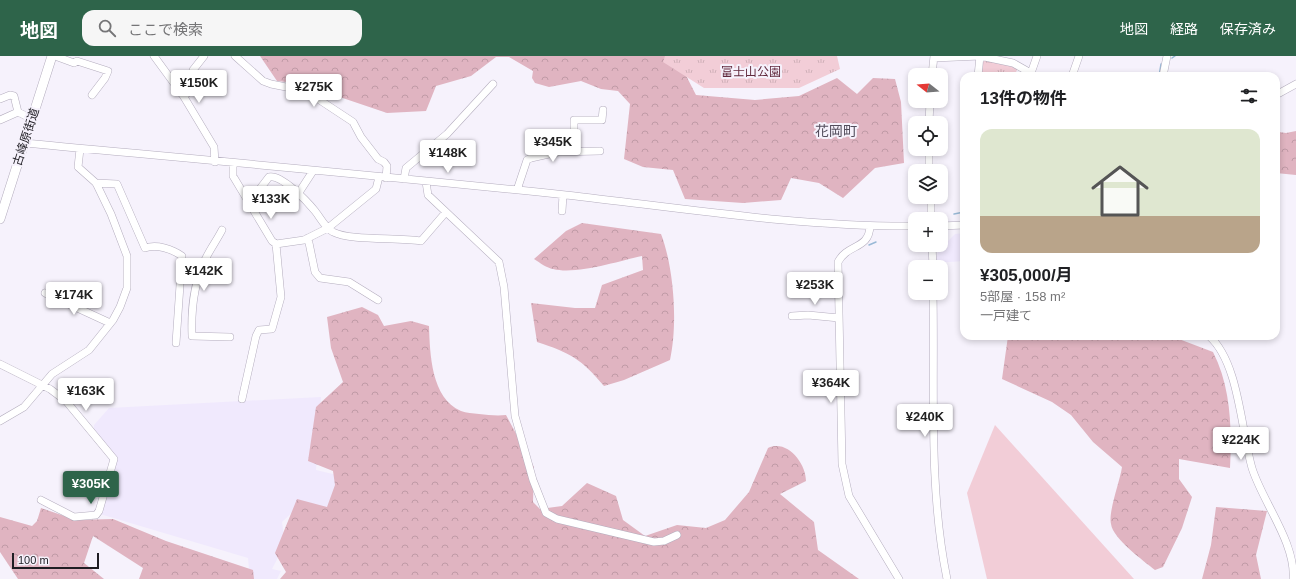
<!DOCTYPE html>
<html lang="ja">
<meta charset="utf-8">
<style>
:root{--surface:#fff;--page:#f6f6f6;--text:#202124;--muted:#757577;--line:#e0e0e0;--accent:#2e644a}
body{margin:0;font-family:Arial,"Noto Sans JP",sans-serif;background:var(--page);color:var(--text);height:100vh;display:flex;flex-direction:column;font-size:15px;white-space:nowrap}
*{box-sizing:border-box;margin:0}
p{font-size:13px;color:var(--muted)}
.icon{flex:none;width:22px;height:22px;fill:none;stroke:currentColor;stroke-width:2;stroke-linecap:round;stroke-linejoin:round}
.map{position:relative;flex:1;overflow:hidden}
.panel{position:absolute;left:960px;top:16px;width:320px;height:268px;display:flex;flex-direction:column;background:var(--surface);border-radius:12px;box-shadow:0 2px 6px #0003}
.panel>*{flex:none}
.needle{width:26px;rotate:287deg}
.controls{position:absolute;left:908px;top:12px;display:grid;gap:8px}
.controls a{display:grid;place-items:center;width:40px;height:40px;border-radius:8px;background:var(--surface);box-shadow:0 2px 6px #0003;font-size:20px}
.scale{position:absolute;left:12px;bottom:10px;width:87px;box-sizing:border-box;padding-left:4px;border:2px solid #1f1d23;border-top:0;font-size:11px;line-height:14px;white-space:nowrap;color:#1f1d23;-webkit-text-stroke:3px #f6f2fc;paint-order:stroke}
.price{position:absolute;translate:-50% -34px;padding:0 9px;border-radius:4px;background:#fff;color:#222;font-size:13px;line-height:26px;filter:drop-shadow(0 1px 2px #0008)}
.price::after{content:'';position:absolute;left:50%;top:24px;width:12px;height:9px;margin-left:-6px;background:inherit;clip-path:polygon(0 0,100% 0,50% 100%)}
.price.selected{background:var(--accent);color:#fff}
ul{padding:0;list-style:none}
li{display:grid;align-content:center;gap:8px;height:212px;padding:0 20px}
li+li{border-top:1px solid var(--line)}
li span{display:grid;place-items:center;height:124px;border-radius:12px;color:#555}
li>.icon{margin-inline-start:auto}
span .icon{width:72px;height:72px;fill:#fffc;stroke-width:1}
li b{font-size:17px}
h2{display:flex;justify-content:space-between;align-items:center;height:48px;padding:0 20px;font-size:17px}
header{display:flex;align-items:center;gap:24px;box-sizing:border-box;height:56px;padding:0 20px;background:var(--accent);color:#fff}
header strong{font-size:19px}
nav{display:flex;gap:22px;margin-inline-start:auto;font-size:14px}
.search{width:280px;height:36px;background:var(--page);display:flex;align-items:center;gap:10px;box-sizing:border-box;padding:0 14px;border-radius:12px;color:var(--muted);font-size:15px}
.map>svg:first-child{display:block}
.built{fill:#f0e9fd}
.grass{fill:#f2cdd7}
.forest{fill:url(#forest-crowns)}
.park{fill:url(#park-tufts)}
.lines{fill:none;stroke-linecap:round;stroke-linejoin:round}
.stream{stroke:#99b9d6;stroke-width:1.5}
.minor-casing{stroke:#b4adbe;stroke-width:8}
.major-casing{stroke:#b4adbe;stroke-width:10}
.minor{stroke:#fff;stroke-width:7}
.major{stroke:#fff;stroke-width:9}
.labels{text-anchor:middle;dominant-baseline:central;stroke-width:4;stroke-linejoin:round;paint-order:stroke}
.park-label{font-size:12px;fill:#61293d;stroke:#f6f2fc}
.street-label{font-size:12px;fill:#1f1d23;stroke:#f6f2fc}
.quarter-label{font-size:14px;fill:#534d5c;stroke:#f6f2fc}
</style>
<header>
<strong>地図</strong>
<div class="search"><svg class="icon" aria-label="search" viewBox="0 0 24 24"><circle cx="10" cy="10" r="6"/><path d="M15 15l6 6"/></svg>ここで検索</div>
<nav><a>地図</a><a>経路</a><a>保存済み</a></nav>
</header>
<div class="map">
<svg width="1296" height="523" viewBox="0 0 1296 523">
<defs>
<pattern id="forest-crowns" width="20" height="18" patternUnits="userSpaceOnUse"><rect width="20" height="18" fill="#e0b4c1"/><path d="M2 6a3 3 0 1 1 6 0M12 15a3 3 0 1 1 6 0" fill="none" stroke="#c09aa6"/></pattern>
<pattern id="park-tufts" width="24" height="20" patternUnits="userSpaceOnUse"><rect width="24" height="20" fill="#f2cdd7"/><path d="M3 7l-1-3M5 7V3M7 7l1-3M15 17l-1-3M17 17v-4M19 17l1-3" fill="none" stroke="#cfb0b8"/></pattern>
</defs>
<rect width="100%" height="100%" fill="#f6f2fc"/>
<path class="built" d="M964,177V205L936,207L938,195L955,178Z
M321,341L316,414L341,420L332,455L298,451L282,466L285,488L272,513L281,515L277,523H250L248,502L100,458L117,401L94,373V369L109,352Z"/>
<path class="grass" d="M995,369L1134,523H987L967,437Z"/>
<path class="forest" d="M260,0H676L696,39L755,44L799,40L837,22L857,38L873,22L895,23L901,46L904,107L875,112L843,142L819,127L791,122L781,144L743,147L685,143L673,114L643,111L624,103L630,48L618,35L601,33L581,25L549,31L535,27L532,22L533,15L509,1H496L471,20L436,30L426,55L387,57L325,36L315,29L277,25Z
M1276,65L1279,76L1286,77L1296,75V119L1276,117Z
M582,167L661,178C674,212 678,268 670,304L624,324L604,330C581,303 571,297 537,286L531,247L575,252H595L602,229L643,214L642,200C619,205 576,219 553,213C547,212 540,207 534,203L566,175Z
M362,251L378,259L384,270L411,265L429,270C430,298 431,342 461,355C466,357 473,357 479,358C488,359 497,360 506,359L534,411L533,446L540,453L562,450L587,427L616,440L623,464L645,480L677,469L706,472L725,464L749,436L768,392C787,383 806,407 806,425L780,438L814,466L818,494L859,523H280L286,516L275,497L297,443L327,451L335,429L333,415L308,405L316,351L343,326L331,292L327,261Z
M1008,280H1171L1213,296C1231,331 1232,373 1230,412L1179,403V423L1192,441L1182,472L1163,511L1155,514C1144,505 1113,483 1111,468C1108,456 1120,425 1122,411L1093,386L1071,359L1052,346L1002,323Z
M1216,451L1267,455L1256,499L1261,523H1202L1211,489Z
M41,452L76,464L113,463L166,485L253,514L254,523H139L143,512L93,480L84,507L104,523H18L0,496V461L32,470L37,465Z"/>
<path class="park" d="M665,0H837L840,13L799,32H704L663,6Z
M985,4L1009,8L1018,12L1014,20H980L982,7Z"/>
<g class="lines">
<path class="stream" d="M1172,2L1175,0
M1159,20L1161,8
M954,158L964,156
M869,189L876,186"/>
<g class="minor-casing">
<path id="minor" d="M55,0L74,7L77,5L108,15L105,22L92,39
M154,0L184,41L214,91L215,106
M235,0L263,25L271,28L306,35L353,66L361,81L378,103L384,106L387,110L386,122
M980,0L1013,7L1036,20
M934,2L980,0
M932,19L934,0
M978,20L980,0
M1030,20L1037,0
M1072,20L1079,0
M1163,20L1167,0
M1276,39L1296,28
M184,41L187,37L193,14L204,0
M0,43L10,39L14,40L18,56
M0,64L18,56L32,63
M929,67L930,45
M24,87C205,104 386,120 566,139C682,152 798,171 915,170
M929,93V115
M574,95V64H602L603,54
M233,108V120L272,185L276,188L304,184L328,172L376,133L379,121
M404,123L406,112L447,78L493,28
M426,126L428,139L499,206L504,231L515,360L533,424L546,457L557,463L654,486L664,485L677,479
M96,127L117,128L145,192C157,188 172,193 182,200L176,287
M517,134L527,104L531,102L558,96L600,95
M298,138L313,115
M931,141V163
M249,147L269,121C281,118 307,145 315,155C320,161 325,172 333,176C350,185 398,181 421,185L446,156
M562,155L563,139
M870,170C869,194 848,187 838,206L842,408L849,440L899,523
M941,170L964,169
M222,174C217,184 210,193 205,204C193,229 191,254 192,280L230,281
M308,182L315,216L320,222L349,226L378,244
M932,189L933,211
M45,237L110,267
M933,237C935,331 928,430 947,523
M792,260L808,259L839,262
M1209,280C1239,306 1241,374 1252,412C1262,445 1296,487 1293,523
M0,308L50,333L66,345L114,403L99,455L96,459L74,461L41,444
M242,343L256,280L259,274L272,273L281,241L276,188
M0,365L24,351L52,318L89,294L113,264L120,251L127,232V200L111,158L96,127L78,111L80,93"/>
</g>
<g class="major-casing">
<path id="major" d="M0,163L52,0"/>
</g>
<use href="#minor" class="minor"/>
<use href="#major" class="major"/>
</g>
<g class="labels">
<g class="park-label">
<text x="751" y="16">富士山公園</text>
</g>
<g class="street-label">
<text transform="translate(26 81) rotate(-72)">古峰原街道</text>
</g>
<g class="quarter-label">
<text x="836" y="75">花岡町</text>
</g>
</g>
</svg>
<div class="controls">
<a><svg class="needle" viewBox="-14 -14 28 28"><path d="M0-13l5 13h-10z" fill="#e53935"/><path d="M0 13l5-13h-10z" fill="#757577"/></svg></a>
<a><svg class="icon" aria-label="locate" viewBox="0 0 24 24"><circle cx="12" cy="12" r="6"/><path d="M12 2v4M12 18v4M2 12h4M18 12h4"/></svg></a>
<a><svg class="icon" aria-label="layers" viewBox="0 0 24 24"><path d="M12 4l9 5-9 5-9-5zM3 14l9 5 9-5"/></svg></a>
<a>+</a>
<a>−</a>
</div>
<div class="scale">100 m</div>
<b class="price" style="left:199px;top:48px">¥150K</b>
<b class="price" style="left:314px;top:52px">¥275K</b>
<b class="price" style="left:553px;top:107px">¥345K</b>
<b class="price" style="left:448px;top:118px">¥148K</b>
<b class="price" style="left:271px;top:164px">¥133K</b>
<b class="price" style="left:204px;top:236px">¥142K</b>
<b class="price" style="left:815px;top:250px">¥253K</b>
<b class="price" style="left:74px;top:260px">¥174K</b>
<b class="price" style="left:831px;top:348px">¥364K</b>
<b class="price" style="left:86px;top:356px">¥163K</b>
<b class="price" style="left:925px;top:382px">¥240K</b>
<b class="price" style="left:1241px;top:405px">¥224K</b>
<b class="price selected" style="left:91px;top:449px">¥305K</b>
<section class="panel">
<h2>13件の物件<svg class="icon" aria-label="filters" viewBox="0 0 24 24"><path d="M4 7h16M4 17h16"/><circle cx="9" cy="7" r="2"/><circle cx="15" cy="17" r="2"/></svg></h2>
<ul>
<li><span style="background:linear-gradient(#dfe7d0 70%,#b9a48a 0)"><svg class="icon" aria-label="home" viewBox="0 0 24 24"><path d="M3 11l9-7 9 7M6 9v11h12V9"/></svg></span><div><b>¥305,000/月</b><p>5部屋 · 158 m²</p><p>一戸建て</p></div></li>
</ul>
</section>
</div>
